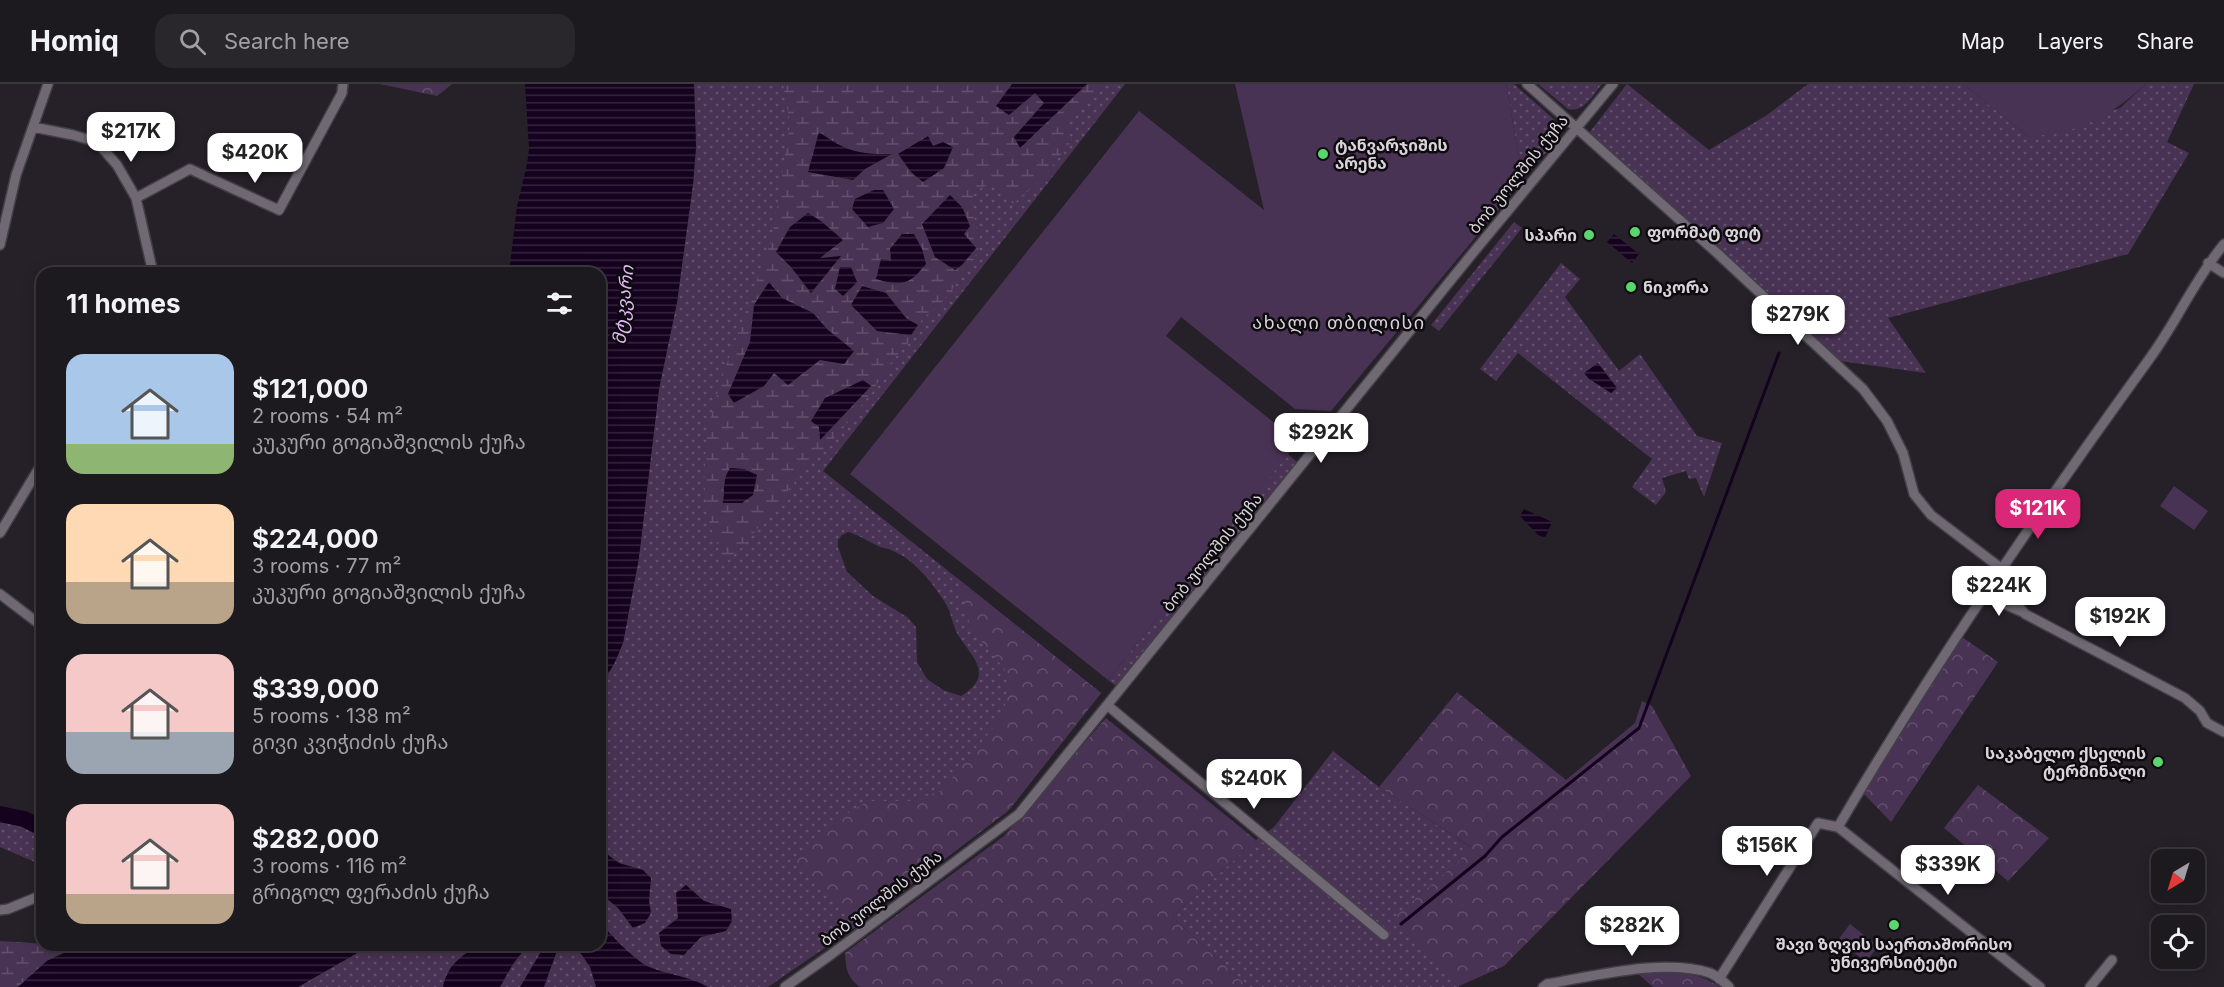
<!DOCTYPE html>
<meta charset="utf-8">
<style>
:root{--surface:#1c191f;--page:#29262c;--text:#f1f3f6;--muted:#a0a0a4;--line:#3a383d;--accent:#db2777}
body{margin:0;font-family:Inter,"Noto Sans Georgian",sans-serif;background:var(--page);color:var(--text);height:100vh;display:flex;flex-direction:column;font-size:22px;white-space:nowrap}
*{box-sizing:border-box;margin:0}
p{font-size:20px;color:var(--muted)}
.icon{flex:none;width:33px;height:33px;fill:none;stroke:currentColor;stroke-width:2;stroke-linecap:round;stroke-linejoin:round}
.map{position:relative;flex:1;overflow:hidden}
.details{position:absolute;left:36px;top:183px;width:570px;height:684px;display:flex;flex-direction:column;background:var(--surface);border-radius:18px;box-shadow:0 3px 15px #0003,0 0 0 2px var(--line)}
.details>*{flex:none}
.needle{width:39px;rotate:218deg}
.buttons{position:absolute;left:2151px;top:765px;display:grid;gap:12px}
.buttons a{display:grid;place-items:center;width:54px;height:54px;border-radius:12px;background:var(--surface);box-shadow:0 3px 15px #0003,0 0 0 2px var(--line);font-size:30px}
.price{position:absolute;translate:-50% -51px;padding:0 14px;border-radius:12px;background:#fff;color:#222;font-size:20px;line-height:39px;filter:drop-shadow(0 2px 3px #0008)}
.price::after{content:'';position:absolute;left:50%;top:36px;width:18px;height:14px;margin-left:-9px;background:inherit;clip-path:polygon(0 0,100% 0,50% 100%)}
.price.current{background:var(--accent);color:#fff}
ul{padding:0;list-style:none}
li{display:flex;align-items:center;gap:18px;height:150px;padding:0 30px}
li span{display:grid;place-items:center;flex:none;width:168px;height:120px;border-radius:18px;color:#555}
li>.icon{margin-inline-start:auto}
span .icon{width:72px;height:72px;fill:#fffc;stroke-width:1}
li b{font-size:26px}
h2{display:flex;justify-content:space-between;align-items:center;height:72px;padding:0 30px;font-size:26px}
header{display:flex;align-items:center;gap:36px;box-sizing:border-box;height:84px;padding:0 30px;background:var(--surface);border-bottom:2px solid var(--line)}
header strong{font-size:28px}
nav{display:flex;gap:33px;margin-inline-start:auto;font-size:21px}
.search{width:420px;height:54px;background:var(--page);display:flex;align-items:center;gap:15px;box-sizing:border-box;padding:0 21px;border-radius:18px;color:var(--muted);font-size:22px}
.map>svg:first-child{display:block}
.grass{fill:url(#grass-dots);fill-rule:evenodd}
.forest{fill:url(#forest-crowns)}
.wetland{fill:url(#wetland-marsh);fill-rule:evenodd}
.pitch{fill:#493354}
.water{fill:url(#water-rules)}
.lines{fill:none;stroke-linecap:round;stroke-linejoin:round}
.stream{stroke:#15021e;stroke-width:3}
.river{stroke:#15021e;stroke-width:16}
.minor-casing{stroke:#433f46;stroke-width:12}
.minor{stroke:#706974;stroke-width:9}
.poi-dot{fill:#5bd56e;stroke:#0e0b0f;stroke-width:2}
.labels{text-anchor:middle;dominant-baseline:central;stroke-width:5;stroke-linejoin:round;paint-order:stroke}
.poi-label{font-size:16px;font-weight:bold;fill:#d8d4da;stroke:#0e0b0f;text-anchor:start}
.street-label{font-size:16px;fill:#d8d4da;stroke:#0e0b0f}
.water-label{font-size:18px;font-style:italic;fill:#e2b9f8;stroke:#0e0b0f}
.neighbourhood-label{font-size:18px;letter-spacing:1.5px;fill:#d8d4da;stroke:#0e0b0f}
</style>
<header>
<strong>Homiq</strong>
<div class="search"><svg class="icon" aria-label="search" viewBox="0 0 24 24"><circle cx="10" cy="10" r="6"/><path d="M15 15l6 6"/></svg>Search here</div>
<nav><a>Map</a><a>Layers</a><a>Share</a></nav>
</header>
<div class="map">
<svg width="2224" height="903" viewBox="0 0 2224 903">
<defs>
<pattern id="grass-dots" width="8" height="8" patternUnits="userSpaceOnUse" patternTransform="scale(1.5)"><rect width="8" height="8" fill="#493354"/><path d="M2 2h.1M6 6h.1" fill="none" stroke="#62506c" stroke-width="1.8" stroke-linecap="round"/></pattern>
<pattern id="forest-crowns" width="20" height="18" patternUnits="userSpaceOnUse" patternTransform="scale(1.5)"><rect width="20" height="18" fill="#493354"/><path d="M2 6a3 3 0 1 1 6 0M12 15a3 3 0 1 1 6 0" fill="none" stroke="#62506c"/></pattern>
<pattern id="wetland-marsh" width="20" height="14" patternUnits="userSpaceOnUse" patternTransform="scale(1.5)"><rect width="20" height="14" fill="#493354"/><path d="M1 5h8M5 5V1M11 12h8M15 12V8" fill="none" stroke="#62506c"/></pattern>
<pattern id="water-rules" width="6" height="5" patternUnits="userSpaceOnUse" patternTransform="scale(1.5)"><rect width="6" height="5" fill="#15021e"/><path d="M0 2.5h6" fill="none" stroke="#36263e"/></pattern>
</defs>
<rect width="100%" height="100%" fill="#262129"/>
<path class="grass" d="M694,0H1125L823,387L1101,609L1009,726L858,841L768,903H298L371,861H600V603L614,580L623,559L639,473L659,305L677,218L693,100L696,63ZM848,448C859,451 868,457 878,462C882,464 887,464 891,466C913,474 932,498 944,517C952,528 952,541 958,551C973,574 995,591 961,612L943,606L927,595L917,578L916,543L907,533L873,512L847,488L838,463V456L842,451Z
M1506,0H1514L1558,39L1561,49L1558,54L1523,96Z
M1538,0H1602C1593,11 1584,29 1568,25Z
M1627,0L1709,66L1767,31L1808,0H1963L2029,53L2120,24L2146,0H2194L2167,58L2189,69L2128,170L1888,234L1926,289L1840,277L1589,49Z
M1514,138L1522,144L1439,247L1431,241Z
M1561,179L1580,195L1565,213L1619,287L1640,270L1697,352L1722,359L1704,413L1696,394L1689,395L1686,387L1662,394L1666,408L1656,421L1632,403L1652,375L1518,269L1496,297L1480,285Z
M1288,370L1297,378L1116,602L1108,596Z
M1333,667L1379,703L1472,764L1457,779L1459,903H1248L1172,833L1256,756L1274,743Z
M0,723L42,737V781L0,763Z"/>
<path class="forest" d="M380,0H452L437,12Z
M957,494L1101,609L1009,726L858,841L792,777L830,740L868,717H911L941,707L1002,633L1012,594L971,545Z
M1962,553L1998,578L1891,738L1863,709Z
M1457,608L1566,696L1635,639L1642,617L1652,622L1691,692L1504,882L1459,902L1391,836L1457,779L1471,763L1379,703Z
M1106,634L1256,756L1172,833L1248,903H860C847,893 846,885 845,869L1004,752Z
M1978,701L2049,754L2008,797L1944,744Z
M1635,887C1666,887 1694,885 1720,903H1653Z"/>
<path class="wetland" d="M783,0H1012L996,22L1008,30L1035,9L1044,19L1014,53L1021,64L1087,0H1104L1064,40L1072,56L1044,93L1013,120L994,98L977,106L970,117L981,159L972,180L939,222L922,235L915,251L893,276L871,309L842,346L811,378L744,461L724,480L709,437L704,398L707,347L720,299L772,154L790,40ZM819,49L843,64L866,70L890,71L865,85L853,96L808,88ZM928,52L933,62L943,58L953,63L944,84L923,98L911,88L898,70ZM874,106H883L894,125L883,139L868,143L852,125L855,115ZM950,111L962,123L970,142L964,150L975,164L962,181L956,186L935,173L922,140ZM808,129L821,137L843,156L819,175L840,173L811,208L791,183L776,168L790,143ZM901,150H914L922,165L926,180C908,202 902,202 876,195L881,175L891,177L890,165ZM840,183H851L857,198L843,211L835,205ZM769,198L782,214L813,229L828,246L854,267L844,280L820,276L788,301L774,289L764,302L734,319L728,310L750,258L754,221ZM863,203L886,209L906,234L918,241L911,251L877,247L851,221ZM863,297L870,303L820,355L819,343L812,337L825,314ZM730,384L744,385L757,392L753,411L742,419H723L724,393Z
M0,857L76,862L47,877L18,903H0Z"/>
<path class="pitch" d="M1235,0H1506L1523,96L1331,327L1295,325L1181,233L1166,252L1298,358L1108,596L850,390L1139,27L1264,126Z
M1963,0H2146C2105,36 2083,47 2029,53Z
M2174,402L2208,427L2194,446L2160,422Z
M1850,840L1878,862L1866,878L1838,856Z"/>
<path class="water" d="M525,0H694L696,63L693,100L677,218L659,305L639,473L623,559L614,580L600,603V189H509L517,122L527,80L529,65Z
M1012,0H1087L1020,64L1014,53L1044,19L1035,9L1009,31L996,22Z
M819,48C848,68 857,70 892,70L865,85L853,96L808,88Z
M928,52L933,62L943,58L953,63L944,84L923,98L911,88L898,70Z
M874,106H883L894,125L883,139L868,143L852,125L855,115Z
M950,111L962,123L970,142L964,150L976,164L962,181L955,186L935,173L922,140Z
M808,129L821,137L843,156L820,174L841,172L811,209L791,183L776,168L790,143Z
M902,150H914L922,165L926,180C908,202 902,202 876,195L881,175L891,177L890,165Z
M1614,150L1639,170L1632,179L1607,158Z
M840,183H851L857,198L843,212L835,205Z
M769,198L782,214L813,229L828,246L854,267L844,280L820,276L788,301L774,289L764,302L734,319L728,310L750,258L754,221Z
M862,202L886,209L906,234L918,241L911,251L877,247L851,221Z
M1598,279L1617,304L1611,309L1589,295L1584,289Z
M863,296L871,302L820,356L819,343L811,337L825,314Z
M730,384L744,385L757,391L753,411L742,419H723C725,405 722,396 730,384Z
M1524,425L1552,438L1545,454L1538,451L1520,432Z
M600,765L619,779L643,786L651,794L649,817L651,829L645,839L633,844L618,824L600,809Z
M686,801L704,817L731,825L732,837L726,847L701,853L684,871L671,870L661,862L659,849L678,834L676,809Z
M600,837C609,850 634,875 647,882C667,891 687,891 708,903H596L590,883L575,861H600Z
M82,861H371L298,903H18L47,877Z
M477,861H528L513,880L500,903H443C448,880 459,875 477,861Z
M545,861H559L544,903H520Z"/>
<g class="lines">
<path class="stream" d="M1401,840L1485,772L1502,753L1639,644L1779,269"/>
<path class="river" d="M0,730L24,735L42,744"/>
<g class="minor-casing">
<path id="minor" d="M1527,0L1717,169L1863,305L1887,337L1903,369L1914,410L1931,431L2002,485L2000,494L2005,506L2025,530L2185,614L2200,627L2207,639L2224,648
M33,43L73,51L97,58L117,81L136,114L153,189
M136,114L190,85L279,126L342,9L343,0
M0,161L16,91L48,0
M2208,179L2224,189
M0,449L42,379
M0,510L42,542
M1984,511L2020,527
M1107,621L1384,851
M1838,743C1933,581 2040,426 2150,274C2177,237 2195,195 2224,160
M0,826L8,825L42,811
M1719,895L1818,739L1838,743L2040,903
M785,903L829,872L1019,730L1472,170L1613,0
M1543,903L1547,900C1595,892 1664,874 1710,889C1717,892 1724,898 1729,903
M2090,903L2112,876"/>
</g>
<use href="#minor" class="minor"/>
</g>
<g class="poi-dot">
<circle cx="1323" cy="70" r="6"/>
<circle cx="1635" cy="148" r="6"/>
<circle cx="1589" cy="151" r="6"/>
<circle cx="1631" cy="203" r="6"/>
<circle cx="2158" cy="678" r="6"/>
<circle cx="1894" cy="841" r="6"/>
</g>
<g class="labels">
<g class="poi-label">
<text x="1335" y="61">ტანვარჯიშის<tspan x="1335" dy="18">არენა</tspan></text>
<text x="1647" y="148">ფორმატ ფიტ</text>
<text x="1577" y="151" text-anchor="end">სპარი</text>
<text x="1643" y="203">ნიკორა</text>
<text x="2146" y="669" text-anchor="end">საკაბელო ქსელის<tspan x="2146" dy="18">ტერმინალი</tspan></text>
<text x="1894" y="860" text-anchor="middle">შავი ზღვის საერთაშორისო<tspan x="1894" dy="18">უნივერსიტეტი</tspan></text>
</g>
<g class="street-label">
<text transform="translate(1518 90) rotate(-51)">ბობ უოლშის ქუჩა</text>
<text transform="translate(1212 468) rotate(-51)">ბობ უოლშის ქუჩა</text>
<text transform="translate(881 814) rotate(-37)">ბობ უოლშის ქუჩა</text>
</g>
<g class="water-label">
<text transform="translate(623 221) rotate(-84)">მტკვარი</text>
</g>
<g class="neighbourhood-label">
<text x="1339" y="238">ახალი თბილისი</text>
</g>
</g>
</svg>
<div class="buttons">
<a><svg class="needle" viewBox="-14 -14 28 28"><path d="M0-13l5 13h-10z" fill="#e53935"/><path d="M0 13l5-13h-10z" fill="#a0a0a4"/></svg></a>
<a><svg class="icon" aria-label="locate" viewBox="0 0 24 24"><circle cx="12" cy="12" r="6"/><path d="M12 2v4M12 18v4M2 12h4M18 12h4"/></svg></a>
</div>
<b class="price" style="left:131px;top:79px">$217K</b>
<b class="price" style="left:255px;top:100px">$420K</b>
<b class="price" style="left:1798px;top:262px">$279K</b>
<b class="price" style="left:1321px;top:380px">$292K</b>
<b class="price current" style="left:2038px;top:456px">$121K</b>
<b class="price" style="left:1999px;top:533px">$224K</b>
<b class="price" style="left:2120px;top:564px">$192K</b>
<b class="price" style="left:1254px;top:726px">$240K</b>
<b class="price" style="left:1767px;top:793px">$156K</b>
<b class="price" style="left:1948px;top:812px">$339K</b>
<b class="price" style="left:1632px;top:873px">$282K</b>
<section class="details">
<h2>11 homes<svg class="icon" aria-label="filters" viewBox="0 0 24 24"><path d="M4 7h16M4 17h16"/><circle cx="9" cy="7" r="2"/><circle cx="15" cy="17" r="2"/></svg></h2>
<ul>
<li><span style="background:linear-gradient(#a9c7e8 75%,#8fb573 0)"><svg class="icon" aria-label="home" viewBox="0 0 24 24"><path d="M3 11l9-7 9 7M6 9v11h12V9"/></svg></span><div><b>$121,000</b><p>2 rooms · 54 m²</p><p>კუკური გოგიაშვილის ქუჩა</p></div></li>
<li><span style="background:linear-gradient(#ffd9b3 65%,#b9a48a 0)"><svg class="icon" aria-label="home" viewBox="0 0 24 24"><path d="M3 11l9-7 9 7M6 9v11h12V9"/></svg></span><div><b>$224,000</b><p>3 rooms · 77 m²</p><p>კუკური გოგიაშვილის ქუჩა</p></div></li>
<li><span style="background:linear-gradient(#f6c9c9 65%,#9aa5b1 0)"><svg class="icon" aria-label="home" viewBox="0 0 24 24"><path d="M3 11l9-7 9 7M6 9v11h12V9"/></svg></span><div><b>$339,000</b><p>5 rooms · 138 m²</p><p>გივი კვიჭიძის ქუჩა</p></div></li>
<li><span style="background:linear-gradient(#f6c9c9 75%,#b9a48a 0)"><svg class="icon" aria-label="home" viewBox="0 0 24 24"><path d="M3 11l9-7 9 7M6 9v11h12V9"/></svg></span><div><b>$282,000</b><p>3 rooms · 116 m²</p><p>გრიგოლ ფერაძის ქუჩა</p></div></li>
</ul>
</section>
</div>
